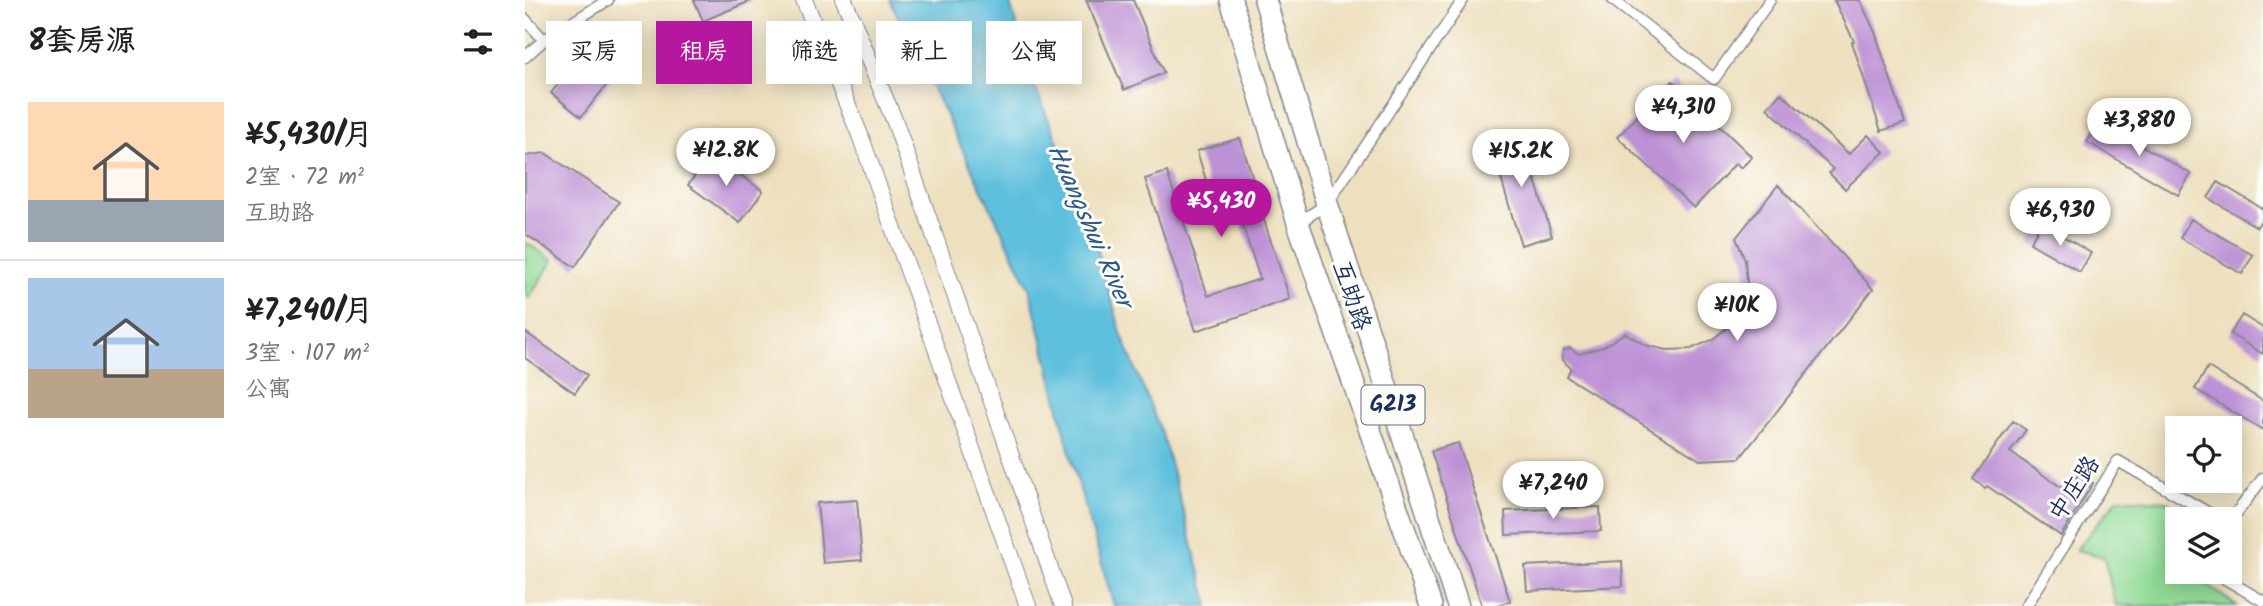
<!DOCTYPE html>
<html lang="zh">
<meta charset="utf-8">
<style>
:root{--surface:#fff;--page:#f6f6f6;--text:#222;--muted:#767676;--line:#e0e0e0;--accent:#b5179e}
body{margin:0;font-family:Kalam,"LXGW WenKai TC",sans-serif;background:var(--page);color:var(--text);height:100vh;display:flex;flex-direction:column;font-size:26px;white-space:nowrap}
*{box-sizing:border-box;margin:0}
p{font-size:23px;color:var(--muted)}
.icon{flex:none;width:38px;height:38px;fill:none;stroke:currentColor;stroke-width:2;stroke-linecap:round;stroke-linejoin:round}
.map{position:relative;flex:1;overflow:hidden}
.sheet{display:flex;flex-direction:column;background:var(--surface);width:525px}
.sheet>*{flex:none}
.hud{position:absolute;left:21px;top:21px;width:665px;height:63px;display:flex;gap:14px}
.controls{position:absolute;left:1640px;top:416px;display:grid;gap:14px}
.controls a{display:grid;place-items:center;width:77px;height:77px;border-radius:0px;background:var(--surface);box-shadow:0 4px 18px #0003;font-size:35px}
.price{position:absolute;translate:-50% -60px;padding:0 16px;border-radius:24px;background:#fff;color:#222;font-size:23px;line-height:46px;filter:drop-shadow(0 2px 4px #0008)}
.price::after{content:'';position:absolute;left:50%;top:42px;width:21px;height:16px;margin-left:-10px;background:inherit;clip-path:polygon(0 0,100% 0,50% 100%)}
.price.on{background:var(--accent);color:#fff}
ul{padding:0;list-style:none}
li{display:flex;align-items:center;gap:21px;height:175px;padding:0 28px}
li+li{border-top:2px solid var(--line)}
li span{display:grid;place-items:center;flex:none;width:196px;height:140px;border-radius:0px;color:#555}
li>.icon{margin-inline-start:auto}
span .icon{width:84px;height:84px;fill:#fffc;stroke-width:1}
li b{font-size:30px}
h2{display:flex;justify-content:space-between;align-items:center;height:84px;padding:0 28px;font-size:30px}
.pill{padding:0 24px;border-radius:0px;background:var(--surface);box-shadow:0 4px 18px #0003;font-size:24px;line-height:63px}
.pill.on{background:var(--accent);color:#fff}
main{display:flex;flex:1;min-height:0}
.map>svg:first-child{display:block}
.green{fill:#91da96;stroke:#56847a;stroke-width:2}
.water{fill:#5fc0dd;stroke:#3d789e;stroke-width:2}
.building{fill:#bd91d6}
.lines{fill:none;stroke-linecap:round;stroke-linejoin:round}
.street-casing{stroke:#84888e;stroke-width:13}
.secondary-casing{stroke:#84888e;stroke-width:18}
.highway-casing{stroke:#84888e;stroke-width:24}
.street{stroke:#fff;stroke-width:10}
.secondary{stroke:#fff;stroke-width:16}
.highway{stroke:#fff;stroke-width:21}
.labels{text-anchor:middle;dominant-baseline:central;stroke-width:6;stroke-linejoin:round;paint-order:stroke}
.shield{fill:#fdfcf7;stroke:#5f6c8c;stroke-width:2}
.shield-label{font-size:23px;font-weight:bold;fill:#1b2f5e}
.street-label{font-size:24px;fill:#1b2f5e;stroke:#fdfcf7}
.water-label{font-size:26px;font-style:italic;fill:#2f5a84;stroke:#fdfcf7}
</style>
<main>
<section class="sheet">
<h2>8套房源<svg class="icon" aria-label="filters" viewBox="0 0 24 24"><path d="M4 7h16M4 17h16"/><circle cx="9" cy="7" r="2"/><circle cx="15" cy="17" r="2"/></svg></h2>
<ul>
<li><span style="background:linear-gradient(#ffd9b3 70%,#9aa5b1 0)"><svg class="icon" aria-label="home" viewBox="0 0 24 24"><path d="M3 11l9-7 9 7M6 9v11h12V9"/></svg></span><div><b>¥5,430/月</b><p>2室 · 72 m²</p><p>互助路</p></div></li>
<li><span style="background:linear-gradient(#a9c7e8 65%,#b9a48a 0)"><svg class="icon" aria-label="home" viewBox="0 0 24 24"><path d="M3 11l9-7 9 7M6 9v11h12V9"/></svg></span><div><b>¥7,240/月</b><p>3室 · 107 m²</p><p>公寓</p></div></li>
</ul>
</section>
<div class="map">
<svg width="1738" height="606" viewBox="0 0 1738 606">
<rect width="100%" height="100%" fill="#fdfcf7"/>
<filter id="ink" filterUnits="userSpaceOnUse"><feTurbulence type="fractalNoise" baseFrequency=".0143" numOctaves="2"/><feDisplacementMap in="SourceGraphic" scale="14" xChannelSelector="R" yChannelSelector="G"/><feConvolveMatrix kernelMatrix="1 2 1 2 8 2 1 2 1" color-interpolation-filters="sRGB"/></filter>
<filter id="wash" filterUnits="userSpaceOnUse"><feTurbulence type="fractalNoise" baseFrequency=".00686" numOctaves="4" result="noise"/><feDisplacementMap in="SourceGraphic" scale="28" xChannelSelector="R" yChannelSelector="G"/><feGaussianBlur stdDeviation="1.57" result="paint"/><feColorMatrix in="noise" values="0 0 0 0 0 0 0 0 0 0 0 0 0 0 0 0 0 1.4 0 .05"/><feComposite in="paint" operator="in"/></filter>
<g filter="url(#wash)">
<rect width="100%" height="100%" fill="#eee0bf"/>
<path class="green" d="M0,242L28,260L4,298L0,295Z
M1593,498L1640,501L1669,520H1652V549L1645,560L1652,565V572H1663L1712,606H1591L1579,557L1551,550Z"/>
<path class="water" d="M365,0H484L510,88L562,212L596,333L638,437L684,606H589L548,465L504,287Z"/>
<g id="blocks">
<path class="building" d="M169,0H228L178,21Z
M561,0H608L639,73L599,90Z
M1309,0H1335L1350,32L1380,123L1356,131L1327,42L1329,41Z
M66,43L96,67L56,117L26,93Z
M1148,81L1227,157L1216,168L1211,163L1169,208L1092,137Z
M1256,93L1324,154L1343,135L1359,152L1320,189L1304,173L1308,169L1242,108Z
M1574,121L1666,174L1653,195L1562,142Z
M996,133L1027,236L996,245L965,142Z
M715,138L731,189L729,190L765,299L671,331L620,179L642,172L683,296L735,279L708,196L688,203L672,151Z
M20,153L94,202L50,267L0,234V156Z
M186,154L238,191L215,223L163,185Z
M1693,182L1738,209V217L1732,227L1683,198Z
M1253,185L1348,289L1215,458L1175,460L1042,377L1046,368L1037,360V355L1039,350L1045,348L1054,354L1078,347L1100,333L1120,345L1142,350L1166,349L1187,340L1205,325L1217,305L1222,283L1220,260L1211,238Z
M1666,219L1728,255L1717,274L1655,238Z
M1516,223L1566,253L1555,272L1505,243Z
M1717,315L1738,328V354L1705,334Z
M0,332L62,375L50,393L0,358Z
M1683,367L1738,401V430L1670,389Z
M1488,421L1501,430L1485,452L1543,492L1553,474L1568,483L1536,536L1462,486L1460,488L1448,479Z
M933,443L985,601L970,606H957L906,451Z
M332,500L337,560L298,563L292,503Z
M1075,507L1076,531L981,535L980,511Z
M1097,561L1098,586L1002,591L1000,566Z"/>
</g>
</g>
<g filter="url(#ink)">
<use href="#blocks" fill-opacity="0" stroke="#84888e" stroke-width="2"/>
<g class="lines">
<g class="street-casing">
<path id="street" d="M1088,0L1189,79L1245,0
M0,19L19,40
M0,57L19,40L83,0
M773,223L802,204L938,0
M1704,523L1738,478
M1688,572L1738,601
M1501,606L1593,461L1696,520"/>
</g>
<g class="secondary-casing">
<path id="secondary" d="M279,0L335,135L503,606
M319,0L370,122L538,606"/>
</g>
<g class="highway-casing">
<path id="highway" d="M706,0L773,223L906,606
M740,0L802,204L933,606"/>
</g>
<use href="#street" class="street"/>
<use href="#secondary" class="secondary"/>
<use href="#highway" class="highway"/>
</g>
</g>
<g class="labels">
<rect class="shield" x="836.5" y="385.5" width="63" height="39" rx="5"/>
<g class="shield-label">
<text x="868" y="405">G213</text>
</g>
<g class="street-label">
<text transform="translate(826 296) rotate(71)">互助路</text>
<text transform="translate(1550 489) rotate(-57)">中庄路</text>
</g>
<g class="water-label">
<text transform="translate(564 226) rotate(66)">Huangshui River</text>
</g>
</g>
</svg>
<div class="controls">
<a><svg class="icon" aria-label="locate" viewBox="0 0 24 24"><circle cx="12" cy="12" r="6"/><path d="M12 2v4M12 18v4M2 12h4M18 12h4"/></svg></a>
<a><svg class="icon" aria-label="layers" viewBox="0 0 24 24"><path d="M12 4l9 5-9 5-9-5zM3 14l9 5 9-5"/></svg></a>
</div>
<b class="price" style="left:1158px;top:145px">¥4,310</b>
<b class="price" style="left:1614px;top:158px">¥3,880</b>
<b class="price" style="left:201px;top:188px">¥12.8K</b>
<b class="price" style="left:996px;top:189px">¥15.2K</b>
<b class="price on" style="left:696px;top:239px">¥5,430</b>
<b class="price" style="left:1535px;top:248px">¥6,930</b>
<b class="price" style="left:1212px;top:343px">¥10K</b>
<b class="price" style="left:1028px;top:521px">¥7,240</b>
<div class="hud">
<a class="pill">买房</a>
<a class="pill on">租房</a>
<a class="pill">筛选</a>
<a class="pill">新上</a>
<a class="pill">公寓</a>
</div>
</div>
</main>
